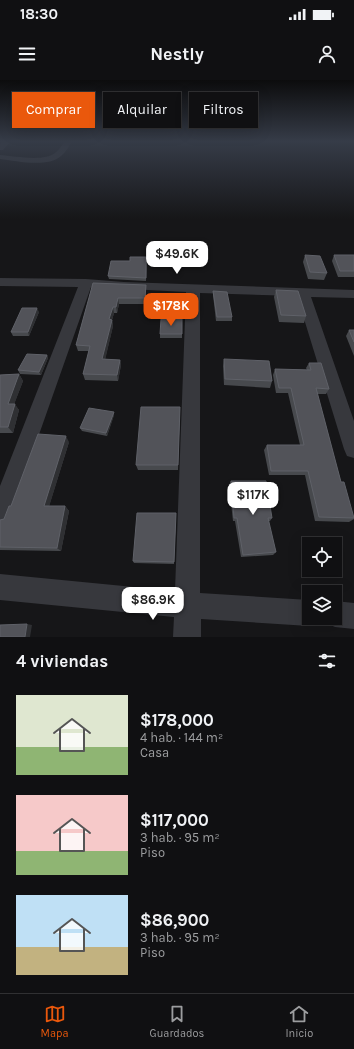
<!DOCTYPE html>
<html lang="es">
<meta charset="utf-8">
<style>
:root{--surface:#101012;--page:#1e1e20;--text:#f1f3f6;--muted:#9c9d9f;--line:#303032;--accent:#ea580c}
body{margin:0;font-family:Karla,sans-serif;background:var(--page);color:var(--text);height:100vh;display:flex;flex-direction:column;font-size:15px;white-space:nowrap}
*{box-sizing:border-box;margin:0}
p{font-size:13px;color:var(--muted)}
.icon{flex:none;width:22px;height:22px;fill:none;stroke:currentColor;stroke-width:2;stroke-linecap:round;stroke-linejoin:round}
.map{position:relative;height:557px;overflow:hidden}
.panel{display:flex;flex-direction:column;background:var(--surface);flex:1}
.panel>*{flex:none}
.guide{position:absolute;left:12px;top:12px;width:330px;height:36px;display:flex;gap:8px}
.fabs{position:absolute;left:302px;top:457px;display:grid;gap:8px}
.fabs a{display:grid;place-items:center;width:40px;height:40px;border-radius:0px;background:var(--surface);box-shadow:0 4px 16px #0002,0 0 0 1px var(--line);font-size:20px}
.price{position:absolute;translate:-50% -34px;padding:0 9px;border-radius:8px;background:#fff;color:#222;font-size:13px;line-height:26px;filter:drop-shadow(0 1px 2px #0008)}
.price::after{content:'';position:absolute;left:50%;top:24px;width:12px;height:9px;margin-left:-6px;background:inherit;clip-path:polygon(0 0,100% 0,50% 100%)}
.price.on{background:var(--accent);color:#fff}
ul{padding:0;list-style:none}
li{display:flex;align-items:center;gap:12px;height:100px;padding:0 16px}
li span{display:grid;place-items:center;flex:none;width:112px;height:80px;border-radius:0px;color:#555}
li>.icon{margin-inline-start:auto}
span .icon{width:48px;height:48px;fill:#fffc;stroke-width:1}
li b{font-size:17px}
h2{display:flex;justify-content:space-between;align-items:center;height:48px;padding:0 16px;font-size:17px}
.tag{padding:0 14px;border-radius:0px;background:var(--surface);box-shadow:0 4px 16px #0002,0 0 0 1px var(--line);font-size:14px;line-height:36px}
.tag.on{background:var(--accent);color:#fff}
.status{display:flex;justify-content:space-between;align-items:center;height:28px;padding:0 20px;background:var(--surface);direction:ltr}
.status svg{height:11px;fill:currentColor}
header{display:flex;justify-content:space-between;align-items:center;height:52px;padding:0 16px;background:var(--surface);font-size:18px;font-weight:700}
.tabs{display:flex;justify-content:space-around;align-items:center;height:56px;border-top:1px solid var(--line);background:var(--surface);font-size:11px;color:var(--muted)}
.tabs a{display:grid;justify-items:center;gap:2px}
.tabs .on{color:var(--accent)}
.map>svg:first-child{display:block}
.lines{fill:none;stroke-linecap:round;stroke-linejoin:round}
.minor{fill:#37383d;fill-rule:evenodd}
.wall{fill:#47494d}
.shaded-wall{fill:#2f3033}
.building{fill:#525359;stroke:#5f6168}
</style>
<div class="status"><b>18:30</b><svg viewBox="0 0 49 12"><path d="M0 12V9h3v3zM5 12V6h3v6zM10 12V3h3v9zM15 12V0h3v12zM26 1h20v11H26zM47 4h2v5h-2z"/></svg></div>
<header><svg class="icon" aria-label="menu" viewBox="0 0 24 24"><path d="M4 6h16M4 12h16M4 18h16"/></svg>Nestly<svg class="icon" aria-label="person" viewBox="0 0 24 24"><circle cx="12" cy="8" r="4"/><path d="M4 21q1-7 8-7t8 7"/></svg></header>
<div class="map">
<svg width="354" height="557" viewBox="0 0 354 557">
<rect width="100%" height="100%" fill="#161618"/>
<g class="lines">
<path class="minor" d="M3,61H11L3,70H0V64Z
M65,61H72C69,66 66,72 61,76C48,88 16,81 0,79V75C14,76 44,82 55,73C59,70 62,65 65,61Z
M0,198L86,199L124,202L354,210V218L311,217L354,341V378L347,376L344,369L297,216L200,213V513L309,520V538H320L318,542L309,546L201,539V557H173L174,537L0,520V494L175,511L186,212L91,207L11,434L8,442L0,445V406L78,207L0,206Z
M335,521L354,523V549L335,547L326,543L324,538H335Z"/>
</g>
<path class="wall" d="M305,175L327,193L324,200L308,199L303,182Z
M334,175H354V197H338L332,181Z
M147,180L146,201L109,199L108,196Z
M93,203L146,205V224H119L117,233H114L112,240L113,246L105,279L120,280L121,285L118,301L85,300L83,294L89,271H78L76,265Z
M276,210L306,236L304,243L279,242L274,217Z
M213,211L232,237V241H216L213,215Z
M39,232L29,256H13L11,252Z
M182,239V258H160V254Z
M349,250H354V276L346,256Z
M47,275L48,278L41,295L20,294L18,290Z
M224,279L272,301L270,308L224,305L223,286Z
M309,283L329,309L326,314H317L341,402L354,439L349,442L315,441L305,395H269L264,370L267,365H300L288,313H276L273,295L275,289L307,290L306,288Z
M19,294L23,301L14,324L19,330L13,353H0V295Z
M180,327L178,390H138L136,385Z
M114,332V335L107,356L82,351L80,348Z
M69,362L49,426H65L69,431L61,471L0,470V440L4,439Z
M231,401L272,438L270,441H268L276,472L273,475L241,477L235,441H233L229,405Z
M176,433L174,484L134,483L133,481Z"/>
<path class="shaded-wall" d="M118,218L119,224L117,233L116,227Z
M113,227L114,233L112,240L113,246L104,285L102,279L109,239Z
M37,228L39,232L29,256L28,252Z
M47,275L48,278L41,295L39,292Z
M120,280L121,285L118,301L117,295Z
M19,294L23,301L12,330L8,324Z
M15,324L19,330L13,353L8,347Z
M114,332V335L107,356L106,353Z
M66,356L69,362L48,430L44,426Z
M65,426L69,431L61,471L57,468Z
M27,544L32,545L30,557H25Z"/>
<path class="building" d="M305,175L320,176L327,193L310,192Z
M334,175H354V191H340Z
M130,177H146V198L108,196L111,181H130Z
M93,203L146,205L145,218H118L116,227H113L109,239L112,240L102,279L120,280L117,295L83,294L90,266L76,265Z
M276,210L298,211L306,236L281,235Z
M213,211L227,212L232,237H217Z
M22,228H37L28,252H11Z
M161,239H182V254H160Z
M349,250H354V262Z
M27,274L47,275L39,292L18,290Z
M224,279L269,281L272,301L225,299Z
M309,283H321L329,309L316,308L341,402H344L354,438L319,437L308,391H271L267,365H304L291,308H279L275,289L311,290Z
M19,294L8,324H15L8,347H0V295Z
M141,327H180L178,385H136Z
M89,328L114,332L106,353L80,348Z
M38,354L66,356L44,426H65L57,468L0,467V440L4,439L9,426H11Z
M231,401H266L272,438H268L276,472L243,475L237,438H234Z
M137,433H176L174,482L133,481Z
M27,544L25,557H0V545Z"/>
<linearGradient id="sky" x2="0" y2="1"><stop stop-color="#0c0c0d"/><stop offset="0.44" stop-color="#363c48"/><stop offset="1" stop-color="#363c48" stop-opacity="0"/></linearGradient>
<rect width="354" height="139" fill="url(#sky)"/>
</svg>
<div class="fabs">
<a><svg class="icon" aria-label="locate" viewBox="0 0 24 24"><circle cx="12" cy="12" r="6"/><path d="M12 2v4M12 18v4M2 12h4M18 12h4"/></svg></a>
<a><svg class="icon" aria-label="layers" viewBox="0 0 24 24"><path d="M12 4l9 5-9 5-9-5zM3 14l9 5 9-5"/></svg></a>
</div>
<b class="price" style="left:177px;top:195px">$49.6K</b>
<b class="price on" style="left:171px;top:247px">$178K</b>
<b class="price" style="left:253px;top:436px">$117K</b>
<b class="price" style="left:153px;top:541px">$86.9K</b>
<div class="guide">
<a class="tag on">Comprar</a>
<a class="tag">Alquilar</a>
<a class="tag">Filtros</a>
</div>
</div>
<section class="panel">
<h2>4 viviendas<svg class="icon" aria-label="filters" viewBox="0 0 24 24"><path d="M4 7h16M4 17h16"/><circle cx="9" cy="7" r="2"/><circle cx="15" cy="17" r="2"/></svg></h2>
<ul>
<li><span style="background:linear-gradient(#dfe7d0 65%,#8fb573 0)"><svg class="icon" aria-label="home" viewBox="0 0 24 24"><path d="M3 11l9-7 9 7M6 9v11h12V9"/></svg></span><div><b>$178,000</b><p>4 hab. · 144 m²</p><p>Casa</p></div></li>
<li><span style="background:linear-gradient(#f6c9c9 70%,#8fb573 0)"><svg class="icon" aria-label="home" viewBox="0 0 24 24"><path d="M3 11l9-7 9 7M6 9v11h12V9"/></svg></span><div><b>$117,000</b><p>3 hab. · 95 m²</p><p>Piso</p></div></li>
<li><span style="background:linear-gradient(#bfe0f5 65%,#c2b280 0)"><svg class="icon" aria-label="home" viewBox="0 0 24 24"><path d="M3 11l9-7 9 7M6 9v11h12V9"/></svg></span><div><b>$86,900</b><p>3 hab. · 95 m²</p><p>Piso</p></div></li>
</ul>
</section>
<nav class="tabs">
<a class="on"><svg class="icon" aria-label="map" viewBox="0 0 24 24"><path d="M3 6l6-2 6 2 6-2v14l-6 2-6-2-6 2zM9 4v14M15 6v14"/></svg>Mapa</a>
<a><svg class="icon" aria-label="saved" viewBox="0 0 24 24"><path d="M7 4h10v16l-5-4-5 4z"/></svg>Guardados</a>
<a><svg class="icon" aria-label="home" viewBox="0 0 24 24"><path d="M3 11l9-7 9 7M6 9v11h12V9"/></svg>Inicio</a>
</nav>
